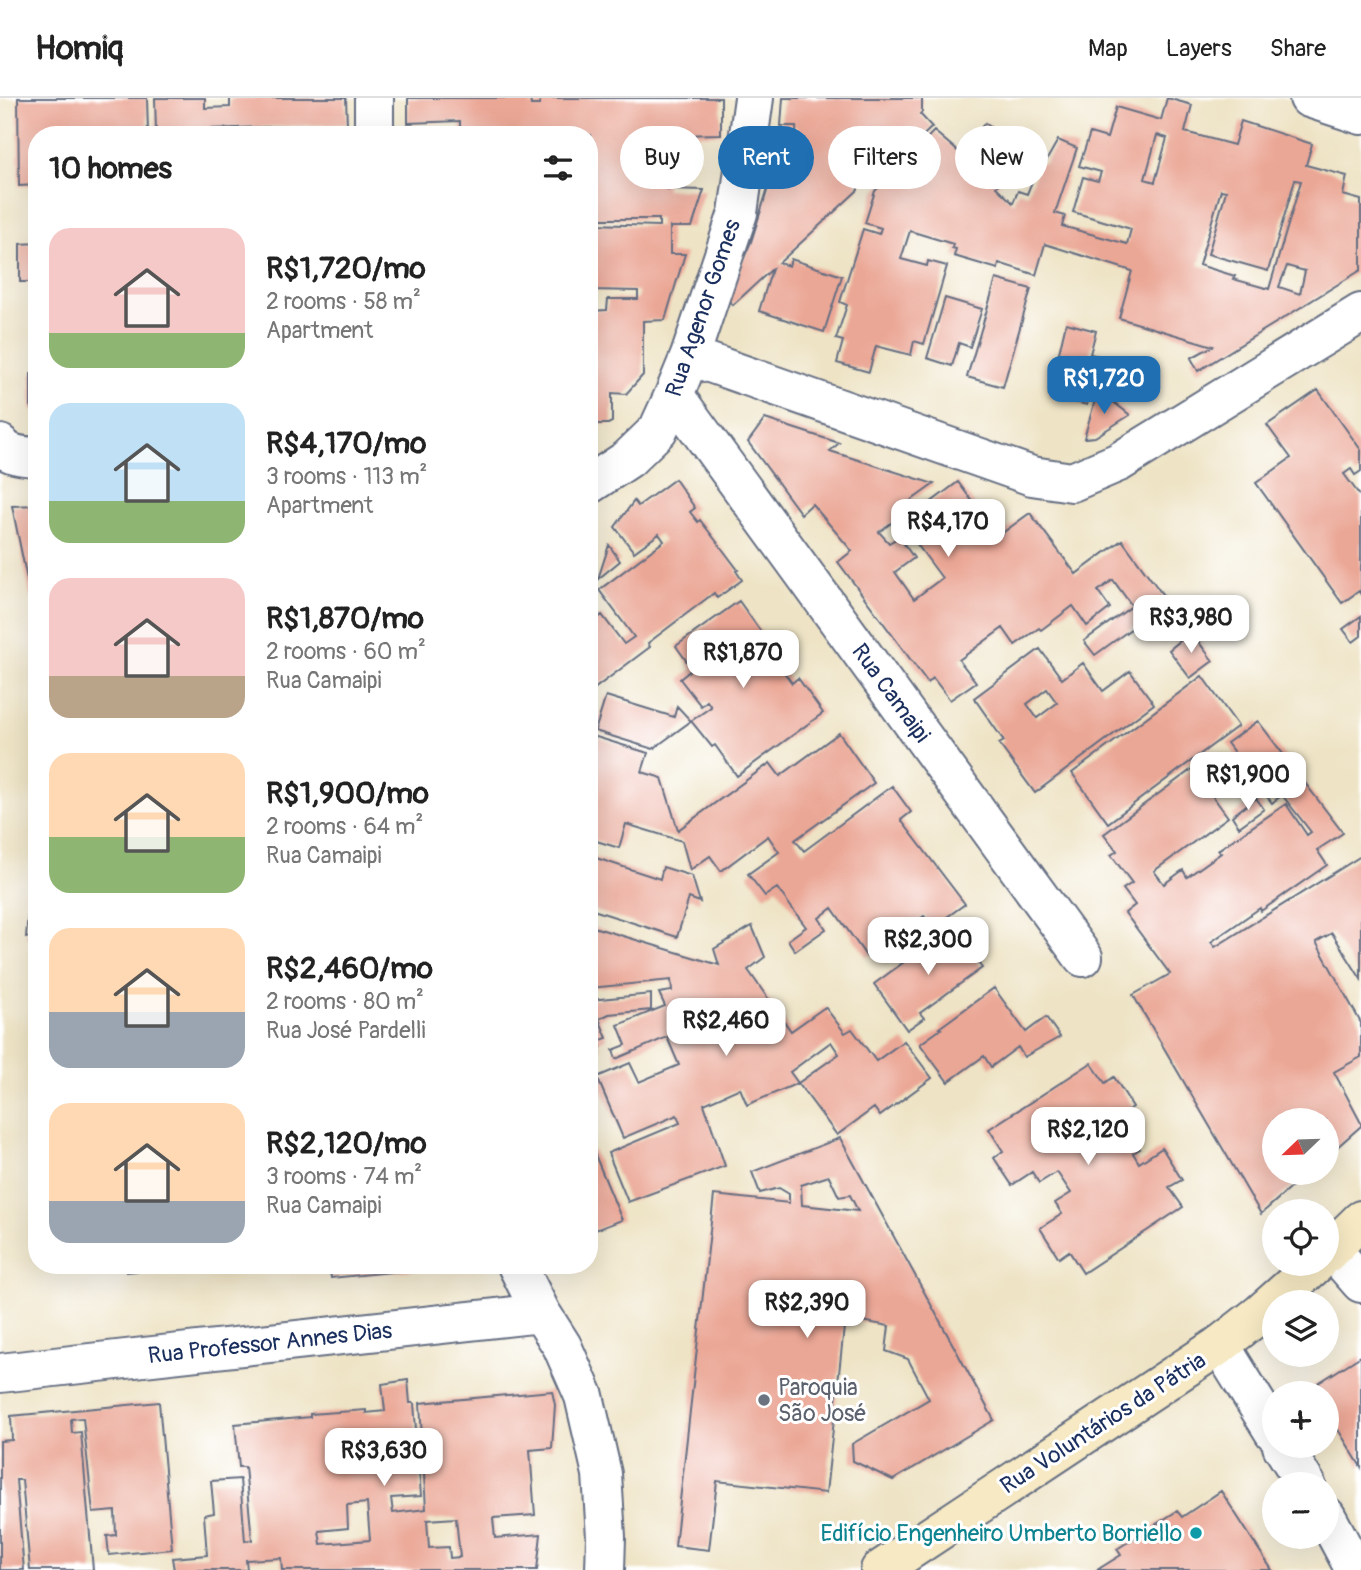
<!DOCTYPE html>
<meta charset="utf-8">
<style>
:root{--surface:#fff;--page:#f6f6f6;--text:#222;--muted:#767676;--line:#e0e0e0;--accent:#1f6fb2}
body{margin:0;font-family:Pangolin,sans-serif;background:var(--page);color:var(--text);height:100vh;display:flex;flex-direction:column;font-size:26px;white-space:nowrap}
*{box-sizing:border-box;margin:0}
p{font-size:23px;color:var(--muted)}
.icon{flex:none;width:38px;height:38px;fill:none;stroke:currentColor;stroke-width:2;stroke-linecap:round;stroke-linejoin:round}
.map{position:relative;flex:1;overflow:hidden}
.panel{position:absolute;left:28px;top:28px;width:570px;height:1148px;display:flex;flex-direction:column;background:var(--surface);border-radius:28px;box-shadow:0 7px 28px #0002}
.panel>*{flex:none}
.guide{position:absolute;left:620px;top:28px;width:635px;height:63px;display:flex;gap:14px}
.needle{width:46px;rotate:247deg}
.buttons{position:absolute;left:1262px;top:1010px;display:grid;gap:14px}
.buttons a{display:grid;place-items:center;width:77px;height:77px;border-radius:50%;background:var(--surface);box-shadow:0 7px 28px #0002;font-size:35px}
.price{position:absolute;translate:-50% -60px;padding:0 16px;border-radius:14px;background:#fff;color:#222;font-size:23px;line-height:46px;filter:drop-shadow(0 2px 4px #0008)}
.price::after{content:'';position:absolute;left:50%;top:42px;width:21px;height:16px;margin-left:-10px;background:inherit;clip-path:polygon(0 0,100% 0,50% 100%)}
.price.current{background:var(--accent);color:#fff}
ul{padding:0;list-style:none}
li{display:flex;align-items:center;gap:21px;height:175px;padding:0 21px}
li span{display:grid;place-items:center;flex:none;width:196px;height:140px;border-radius:21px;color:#555}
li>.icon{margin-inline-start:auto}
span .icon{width:84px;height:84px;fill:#fffc;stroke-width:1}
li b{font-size:30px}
h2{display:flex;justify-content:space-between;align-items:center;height:84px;padding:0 21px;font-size:30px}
.pill{padding:0 24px;border-radius:32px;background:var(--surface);box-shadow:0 7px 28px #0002;font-size:24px;line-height:63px}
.pill.current{background:var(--accent);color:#fff}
header{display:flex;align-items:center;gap:42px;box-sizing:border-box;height:98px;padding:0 35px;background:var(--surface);border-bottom:2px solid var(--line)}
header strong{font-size:33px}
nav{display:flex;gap:38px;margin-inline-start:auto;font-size:24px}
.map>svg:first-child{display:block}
.building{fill:#eba796;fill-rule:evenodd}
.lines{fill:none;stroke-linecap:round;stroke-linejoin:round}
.minor-casing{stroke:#656e82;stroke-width:42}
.secondary-casing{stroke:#656e82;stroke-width:42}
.minor{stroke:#fff;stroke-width:38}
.secondary{stroke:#f6e9c3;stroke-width:38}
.worship-dot{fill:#6b7280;stroke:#fff;stroke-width:2.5}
.culture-dot{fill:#0f9aa8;stroke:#fff;stroke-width:2.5}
.labels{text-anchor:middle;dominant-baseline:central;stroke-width:6;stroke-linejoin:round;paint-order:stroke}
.street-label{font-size:23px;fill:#1b2f5e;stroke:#fff}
.worship-label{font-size:23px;fill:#5b616d;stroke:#fff;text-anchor:start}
.culture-label{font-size:23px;fill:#0d838f;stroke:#fff;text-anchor:end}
</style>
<header>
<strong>Homiq</strong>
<nav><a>Map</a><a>Layers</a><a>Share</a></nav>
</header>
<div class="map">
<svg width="1361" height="1472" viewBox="0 0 1361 1472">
<rect width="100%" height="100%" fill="#fff"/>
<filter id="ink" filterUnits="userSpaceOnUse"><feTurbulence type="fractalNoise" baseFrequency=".0143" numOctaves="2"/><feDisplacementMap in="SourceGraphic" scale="14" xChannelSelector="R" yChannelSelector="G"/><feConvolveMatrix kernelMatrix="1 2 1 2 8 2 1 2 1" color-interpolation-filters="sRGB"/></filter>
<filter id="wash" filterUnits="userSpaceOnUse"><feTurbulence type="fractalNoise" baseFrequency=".00686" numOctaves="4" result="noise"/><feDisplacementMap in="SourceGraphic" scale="28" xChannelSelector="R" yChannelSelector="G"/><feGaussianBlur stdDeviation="1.57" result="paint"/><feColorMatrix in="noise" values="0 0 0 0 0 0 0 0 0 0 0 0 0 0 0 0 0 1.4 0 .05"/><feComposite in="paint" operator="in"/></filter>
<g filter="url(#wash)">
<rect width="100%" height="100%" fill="#eee3c5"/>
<g id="blocks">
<path class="building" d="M18,0H147L148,34L37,37V87L19,88Z
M155,0H205V10L230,9V0H346L347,26L181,32V37H150V33H156Z
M408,0H530L531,7H540V0H721V36L676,37L677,82H666V91L704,92L692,129H670V156H685L671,202L665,222L643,223V277L626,296L612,295V324L608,326H590V213L607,212L608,201H638V193L591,192L592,126L659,128V121H594V111H590V37H460V23L408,25Z
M783,0H922V14L920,16L932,29L894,66L857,63L858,92L779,165L789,168L791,161L842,178L824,234L759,213L772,171L733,207L726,200L751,144L774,71L798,72L796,28H781Z
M1167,0L1192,7L1185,34L1234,47L1241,23L1312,46L1306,67L1347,78L1343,97L1361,102V172L1198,273L1191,260L1213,248L1119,220L1132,173L1045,146L1036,177L999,165L998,171L954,158L956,151L952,150L953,146L910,133L901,161L927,168L928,163L947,168L924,246L914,243L911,257L876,248L869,274L837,265L843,243L836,241L847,207L840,204L863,131L879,136L881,130L865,125L875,93L934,33L960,55L985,25L1021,53L996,83L999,85L996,89L1013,105L1018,93L1027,96L1040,64L1045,65L1058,42L1077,50L1055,115L1065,118L1062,128L1127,146L1131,131L1073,114L1083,79L1098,83L1101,74L1079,68L1090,35L1107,40L1116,9L1161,22ZM1157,37L1167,40L1155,84L1145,81ZM1295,82L1301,83L1269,191L1233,181L1235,178L1199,167L1221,92L1226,93L1208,156L1268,173ZM1287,168L1305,173L1300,196L1279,189Z
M37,145V184H20V146Z
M996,181L1031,191L1003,289L967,279Z
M945,200L982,211L970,249L959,245L952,268L927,260Z
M1066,225L1096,233L1090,256L1099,258L1087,307L1049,297Z
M31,276H37V312L31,311Z
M1098,292L1130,317L1095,339L1084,340Z
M1318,292L1361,352V373L1355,377L1351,371L1344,376L1361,399V497L1359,493L1342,505L1256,385L1291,360L1267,327Z
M765,321L839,345L830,353L934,386L909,404L917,406L879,434L889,445L899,439L914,460L895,474L914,501L942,480L902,426L958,384L998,438L1030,415L1076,476L1122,442L1168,504L1095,557L1084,543L1132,508L1113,482L1098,493L1110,510L1087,528L1073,508L1041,532L1039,530L1015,547L1003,530L959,562L976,584L950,602L933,580L928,585L838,464L852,453L812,406L801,416L748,344Z
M675,381L695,410L690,414L698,424L700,422L720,448L738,472L736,473L742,482L717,500L714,495L648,545L650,549L590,594V526L602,517L624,546L634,539L599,492L664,443L659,436L634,454L615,429L634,403L638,408Z
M37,407V501H31L12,408Z
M609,447L620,463L598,481Z
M739,503L779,559L775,562L792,585L798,580L823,615L737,678L715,647L712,649L691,623L711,609L707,603L701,608L680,581L692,571L676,548Z
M1361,518V538L1353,544L1343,531Z
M1191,534L1213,563L1190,580L1169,552Z
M1040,551L1062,581L1083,565L1103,593L1130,573L1154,606L1035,695L999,646L1004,643L974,600ZM1047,591L1057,605L1037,620L1027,606Z
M1202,578L1238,628L1108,725L1072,675Z
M606,598L674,619L677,608L691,623L653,651L595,633Z
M1258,623L1343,735L1317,752L1327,767L1261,813L1260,810L1211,844L1215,849L1361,758V881L1332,835L1316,844L1361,925V959L1334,974L1361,1025V1028L1326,1059V1022H1274V1074H1308L1261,1116L1133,897L1170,876L1125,815L1135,807L1123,791L1132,785L1111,757L1117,753L1104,736L1199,666L1218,690L1211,696L1228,719L1154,773L1164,786L1183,772L1187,779L1221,755L1218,752L1286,706L1307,737L1311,734L1282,697L1272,705L1227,645Z
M839,635L874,685L795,742L804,753L892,688L911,714L901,722L965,806L933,829L924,818L867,859L832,810L819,820L826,831L795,853L788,842L806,829L777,790L765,798L748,776L779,754L768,738L721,773L710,758L690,772L682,743L626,726L619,750L590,741V637L648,655L642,674L662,680L678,732L770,665L780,678Z
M1256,700L1264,711L1239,729L1232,718Z
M590,758L660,781L663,769L692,778L700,804L689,800L677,839L590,811Z
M28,816L37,817V840L26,839Z
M590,828L719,867L714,851L752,828L765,859L748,872L791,933L825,909L845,935L852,931L876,963L904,943L932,980L880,1018L874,1010L837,1037L798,985L747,1007L740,990L704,1006L725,1068L628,1104L608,1055L680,1025L677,1017L623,1040L597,979L630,965L639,984L679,967L667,939L616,961L613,952L626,947L618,927L665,908L659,895L672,893L671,882L590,890ZM831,944L839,956L798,985L790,974Z
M952,829L982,870L920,915L924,920L907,932L874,886Z
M994,890L1026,934L1046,919L1060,939L1024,959L1018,949L991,969L984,958L948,984L920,946L941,931L939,930Z
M651,896V912L609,916L599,921L607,940L598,943L601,949L590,954V902Z
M1091,965L1105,985L1114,979L1133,1009L1111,1023L1118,1034L1126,1029L1140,1051L1133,1055L1139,1065L1162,1050L1182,1082L1169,1089L1183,1109L1083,1175L1069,1153L1059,1160L1040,1130L1062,1116L1055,1105L1071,1095L1057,1074L1039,1085L1032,1074L1012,1087L994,1060L1003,1053L989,1031Z
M840,1040L994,1322L893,1382L853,1363L852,1346L929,1301L908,1261L886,1253L889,1228L845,1220L826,1395L717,1383L709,1452L675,1448L714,1097L789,1105V1096L779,1090L760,1095L752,1074ZM829,1078L839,1099L850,1097L858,1113L802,1107L801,1087Z
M593,1052L622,1122L590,1134V1054Z
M126,1167H184L185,1169L126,1174Z
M329,1167H442V1169L331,1180Z
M1361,1258V1369L1326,1312V1295H1316L1312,1289Z
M408,1282L410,1305H414L421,1398L391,1400L393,1415L426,1411L420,1305L552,1293L555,1307L552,1350L530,1352L535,1417L493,1420L495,1440L541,1436L537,1472H282L281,1460L246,1462L247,1472H174L172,1460L207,1457L204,1417L214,1415L211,1383L240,1381L245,1443L252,1442L245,1369H239L235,1326L310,1319V1316L366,1312V1315L385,1313L382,1286ZM367,1405L370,1442L321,1446L319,1433L348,1430L347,1407ZM456,1420L460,1459L450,1460L449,1449L429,1450L427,1422Z
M159,1304L172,1451L109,1457L107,1438L116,1437L115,1413L93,1415L83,1320L71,1321L72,1335L81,1334L93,1472H30L22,1382H16L24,1472H0V1343L12,1342L11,1318Z
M1221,1393L1272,1472H1097L1121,1457L1117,1451L1177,1413L1182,1419Z"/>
</g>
</g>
<g filter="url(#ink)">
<use href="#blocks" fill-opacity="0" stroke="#656e82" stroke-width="2"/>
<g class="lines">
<g class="minor-casing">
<path id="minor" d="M374,0V37
M1309,0L1361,17
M690,258L1032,378L1072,384L1119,364L1361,215
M674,297L1083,859
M0,346C8,358 24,358 37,359
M590,386L628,361L658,332L674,297L690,258L738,115L754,0
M1332,1152L1361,1185
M517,1167L541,1215L562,1248L584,1298L602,1376L606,1439L605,1472
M1220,1247L1274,1334
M0,1275L541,1215
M1282,1348L1306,1386
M1326,1418L1355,1472"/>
</g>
<g class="secondary-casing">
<path id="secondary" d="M1326,1156L1361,1122
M880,1472L1220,1247L1261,1215L1316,1166"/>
</g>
<use href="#minor" class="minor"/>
<use href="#secondary" class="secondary"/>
</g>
</g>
<circle class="worship-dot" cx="764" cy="1302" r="7"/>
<circle class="culture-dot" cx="1196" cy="1435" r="7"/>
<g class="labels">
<g class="street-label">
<text transform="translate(703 210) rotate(-71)">Rua Agenor Gomes</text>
<text transform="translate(891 595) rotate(54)">Rua Camaipi</text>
<text transform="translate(270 1245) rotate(-6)">Rua Professor Annes Dias</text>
<text transform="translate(1103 1325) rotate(-33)">Rua Voluntários da Pátria</text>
</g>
<g class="worship-label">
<text x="778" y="1289">Paroquia<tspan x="778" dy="26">São José</tspan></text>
</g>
<g class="culture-label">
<text x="1182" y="1435">Edifício Engenheiro Umberto Borriello</text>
</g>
</g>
</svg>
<div class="buttons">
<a><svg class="needle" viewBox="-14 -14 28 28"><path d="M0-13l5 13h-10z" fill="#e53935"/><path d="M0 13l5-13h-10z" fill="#767676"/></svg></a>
<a><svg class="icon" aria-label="locate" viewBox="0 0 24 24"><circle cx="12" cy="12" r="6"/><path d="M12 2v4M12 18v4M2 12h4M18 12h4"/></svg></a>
<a><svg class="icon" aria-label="layers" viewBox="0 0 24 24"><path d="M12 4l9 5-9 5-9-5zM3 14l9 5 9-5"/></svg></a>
<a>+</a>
<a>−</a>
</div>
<b class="price current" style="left:1104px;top:318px">R$1,720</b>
<b class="price" style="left:948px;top:461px">R$4,170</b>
<b class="price" style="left:1191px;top:557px">R$3,980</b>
<b class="price" style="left:743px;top:592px">R$1,870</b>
<b class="price" style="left:1248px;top:714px">R$1,900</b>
<b class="price" style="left:928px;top:879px">R$2,300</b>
<b class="price" style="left:726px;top:960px">R$2,460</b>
<b class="price" style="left:1088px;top:1069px">R$2,120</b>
<b class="price" style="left:807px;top:1242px">R$2,390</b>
<b class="price" style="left:384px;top:1390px">R$3,630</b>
<div class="guide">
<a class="pill">Buy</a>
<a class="pill current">Rent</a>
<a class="pill">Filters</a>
<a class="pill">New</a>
</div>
<section class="panel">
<h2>10 homes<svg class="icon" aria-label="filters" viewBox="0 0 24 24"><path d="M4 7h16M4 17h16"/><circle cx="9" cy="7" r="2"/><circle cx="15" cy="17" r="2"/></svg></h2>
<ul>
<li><span style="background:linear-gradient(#f6c9c9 75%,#8fb573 0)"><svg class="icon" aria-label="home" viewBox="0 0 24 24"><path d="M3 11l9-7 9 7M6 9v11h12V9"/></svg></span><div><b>R$1,720/mo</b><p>2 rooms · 58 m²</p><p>Apartment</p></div></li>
<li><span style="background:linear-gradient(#bfe0f5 70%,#8fb573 0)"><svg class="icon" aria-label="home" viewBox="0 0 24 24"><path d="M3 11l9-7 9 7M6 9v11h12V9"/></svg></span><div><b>R$4,170/mo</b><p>3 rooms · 113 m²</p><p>Apartment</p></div></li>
<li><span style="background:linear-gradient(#f6c9c9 70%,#b9a48a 0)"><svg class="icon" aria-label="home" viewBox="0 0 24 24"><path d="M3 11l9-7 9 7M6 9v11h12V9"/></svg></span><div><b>R$1,870/mo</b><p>2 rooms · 60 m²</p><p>Rua Camaipi</p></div></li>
<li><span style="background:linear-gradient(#ffd9b3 60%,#8fb573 0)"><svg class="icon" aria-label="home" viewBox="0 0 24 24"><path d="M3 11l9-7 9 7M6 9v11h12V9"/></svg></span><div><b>R$1,900/mo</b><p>2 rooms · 64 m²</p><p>Rua Camaipi</p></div></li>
<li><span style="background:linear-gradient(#ffd9b3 60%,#9aa5b1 0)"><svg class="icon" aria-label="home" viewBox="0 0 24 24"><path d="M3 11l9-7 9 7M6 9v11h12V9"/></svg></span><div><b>R$2,460/mo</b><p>2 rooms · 80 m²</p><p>Rua José Pardelli</p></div></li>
<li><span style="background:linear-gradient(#ffd9b3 70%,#9aa5b1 0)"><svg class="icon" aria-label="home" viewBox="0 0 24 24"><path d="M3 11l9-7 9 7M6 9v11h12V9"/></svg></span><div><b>R$2,120/mo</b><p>3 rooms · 74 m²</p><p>Rua Camaipi</p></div></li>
</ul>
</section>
</div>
